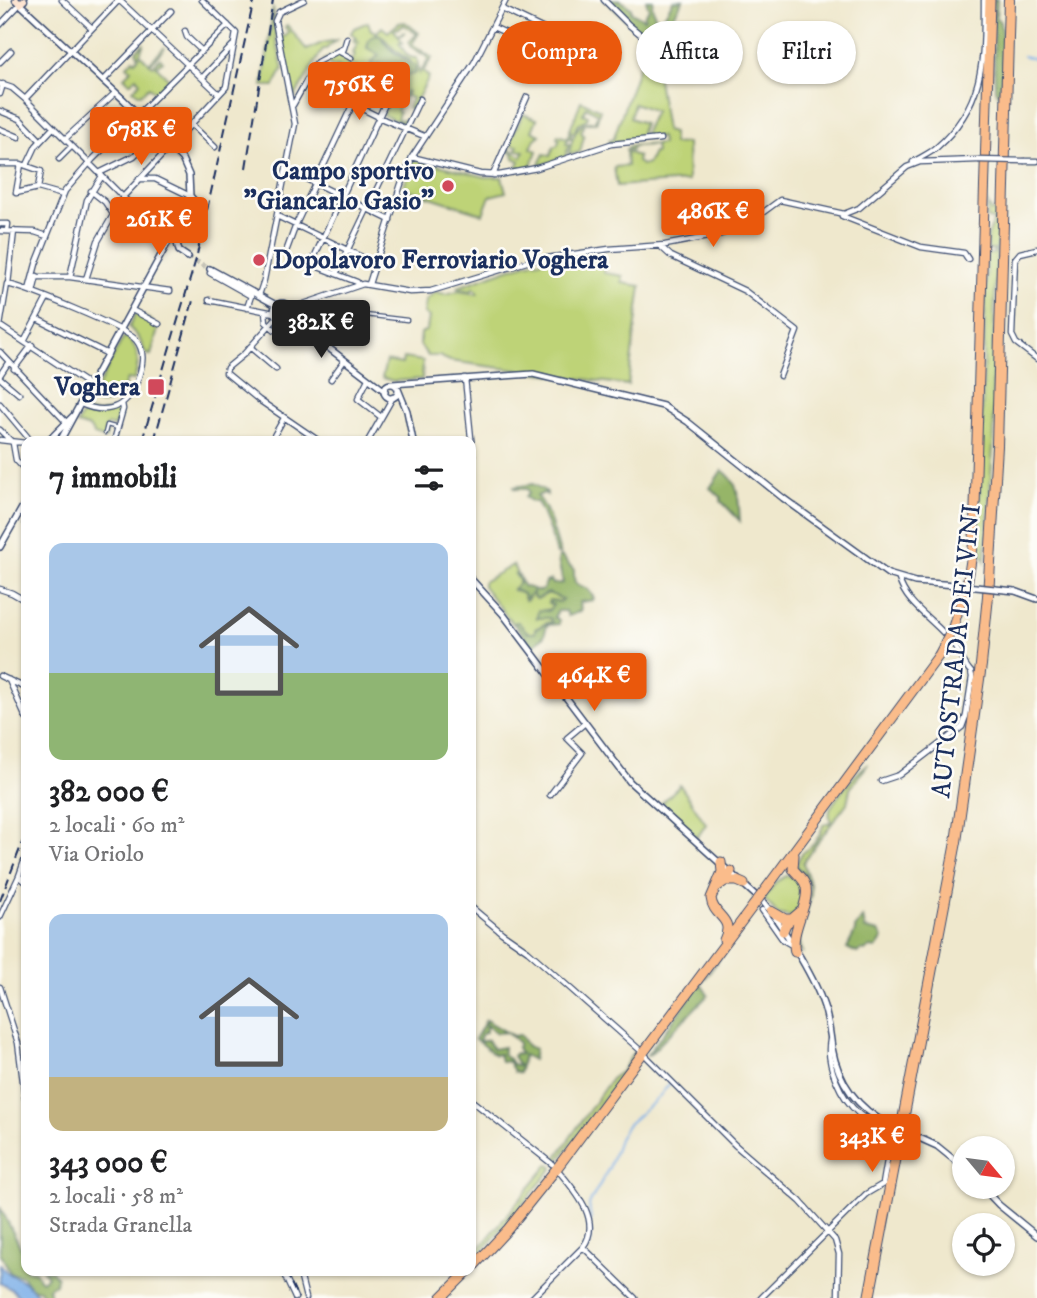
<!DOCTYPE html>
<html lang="it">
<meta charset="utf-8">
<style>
:root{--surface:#fff;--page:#f6f6f6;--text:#202124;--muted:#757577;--accent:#ea580c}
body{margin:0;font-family:"IM FELL DW Pica",serif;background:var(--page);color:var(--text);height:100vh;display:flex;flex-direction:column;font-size:26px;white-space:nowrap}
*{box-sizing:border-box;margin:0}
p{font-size:23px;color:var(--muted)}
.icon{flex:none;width:38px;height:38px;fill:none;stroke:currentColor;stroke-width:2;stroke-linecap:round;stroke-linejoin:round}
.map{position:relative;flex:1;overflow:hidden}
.drawer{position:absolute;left:21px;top:436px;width:455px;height:840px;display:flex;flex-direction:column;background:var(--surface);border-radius:14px;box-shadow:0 2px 5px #0004}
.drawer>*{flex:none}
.hud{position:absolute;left:497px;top:21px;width:434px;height:63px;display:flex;gap:14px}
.needle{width:46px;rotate:119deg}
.tools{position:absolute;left:952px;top:1136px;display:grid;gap:14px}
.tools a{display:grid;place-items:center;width:63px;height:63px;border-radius:50%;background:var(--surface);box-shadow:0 2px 5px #0004;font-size:35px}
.price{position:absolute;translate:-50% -60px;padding:0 16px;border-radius:7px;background:var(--accent);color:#fff;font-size:23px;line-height:46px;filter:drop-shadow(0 2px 4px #0008)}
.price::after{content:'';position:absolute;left:50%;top:42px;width:21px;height:16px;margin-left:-10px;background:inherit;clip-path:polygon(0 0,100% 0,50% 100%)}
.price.on{background:#222;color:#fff}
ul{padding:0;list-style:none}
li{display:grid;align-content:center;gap:14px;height:371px;padding:0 28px}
li span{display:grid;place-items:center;height:217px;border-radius:14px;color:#555}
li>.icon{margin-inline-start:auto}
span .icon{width:126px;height:126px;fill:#fffc;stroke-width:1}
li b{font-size:30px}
h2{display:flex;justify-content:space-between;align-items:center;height:84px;padding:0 28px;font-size:30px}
.pill{padding:0 24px;border-radius:32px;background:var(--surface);box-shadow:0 2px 5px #0004;font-size:24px;line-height:63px}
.pill.on{background:var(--accent);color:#fff}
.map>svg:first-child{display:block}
.green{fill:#bed377;stroke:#6c816a;stroke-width:2;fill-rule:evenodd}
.forest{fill:#96b568;stroke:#587263;stroke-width:2;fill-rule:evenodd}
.water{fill:#7bafe8;stroke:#4b6fa3;stroke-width:2}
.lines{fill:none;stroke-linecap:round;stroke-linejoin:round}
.stream{stroke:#7bafe8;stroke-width:2}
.tertiary-tunnel{stroke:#c5c3b7;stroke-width:5;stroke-dasharray:5 2.5;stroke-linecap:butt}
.pedestrian-casing{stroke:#3b4b6f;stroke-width:5}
.minor-casing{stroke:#3b4b6f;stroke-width:7}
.tertiary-casing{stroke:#3b4b6f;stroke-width:8}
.secondary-casing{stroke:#3b4b6f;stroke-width:9}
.trunk-casing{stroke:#3b4b6f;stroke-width:11}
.motorway-casing{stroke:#3b4b6f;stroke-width:12}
.pedestrian{stroke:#fff;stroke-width:2.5}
.minor{stroke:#fff;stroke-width:4.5}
.tertiary{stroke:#fff;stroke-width:5}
.secondary{stroke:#fde4d1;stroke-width:6}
.trunk{stroke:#fabc8b;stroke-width:9}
.motorway{stroke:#fabc8b;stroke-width:10}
.rail{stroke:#1b2f5e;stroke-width:2;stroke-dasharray:10 5;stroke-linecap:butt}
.minor-bridge-casing{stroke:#3b4b6f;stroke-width:7;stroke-linecap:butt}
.tertiary-bridge-casing{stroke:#3b4b6f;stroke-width:8;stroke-linecap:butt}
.trunk-bridge-casing{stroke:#3b4b6f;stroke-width:11;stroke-linecap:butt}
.minor-bridge{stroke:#fff;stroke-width:4.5}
.tertiary-bridge{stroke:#fff;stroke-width:5}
.trunk-bridge{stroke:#fabc8b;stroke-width:9}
.poi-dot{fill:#d1495b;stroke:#fdfcf7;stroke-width:2.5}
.labels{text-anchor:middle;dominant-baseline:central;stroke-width:5;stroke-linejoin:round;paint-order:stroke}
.poi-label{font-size:26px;font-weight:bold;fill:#1b2f5e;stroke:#fdfcf7;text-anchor:end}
.street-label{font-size:26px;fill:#1b2f5e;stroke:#fdfcf7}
</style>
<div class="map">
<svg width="1037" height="1298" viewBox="0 0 1037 1298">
<rect width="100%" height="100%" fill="#fdfcf7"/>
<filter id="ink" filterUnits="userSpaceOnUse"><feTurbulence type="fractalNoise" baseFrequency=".0143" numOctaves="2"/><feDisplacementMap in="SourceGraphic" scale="14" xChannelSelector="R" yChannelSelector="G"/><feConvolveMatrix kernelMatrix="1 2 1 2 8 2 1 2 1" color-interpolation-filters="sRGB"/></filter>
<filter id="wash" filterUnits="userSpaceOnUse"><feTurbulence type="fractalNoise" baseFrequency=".00686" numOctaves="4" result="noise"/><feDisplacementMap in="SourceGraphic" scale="28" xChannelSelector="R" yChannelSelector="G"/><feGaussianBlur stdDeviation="1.57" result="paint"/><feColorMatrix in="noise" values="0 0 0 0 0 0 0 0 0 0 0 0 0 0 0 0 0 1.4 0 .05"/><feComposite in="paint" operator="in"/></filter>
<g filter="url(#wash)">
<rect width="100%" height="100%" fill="#efe8cd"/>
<path class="green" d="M273,8L276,39L283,69L274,86H263Z
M368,22L371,30L377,32L382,27L388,32L399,23L405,22L419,33L412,44L432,58L423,71L429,77L412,109L408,108L412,98L406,96L408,92L406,91L397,111L399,112L397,119L404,120L408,118L404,124L383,115L392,95L398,99L401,98L400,94L393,93L396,86L350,64L345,73L338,66L333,67L324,60L338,53L352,61L355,55L353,53L357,44L353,41L355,38L360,43L351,33L354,28ZM404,25L417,34L409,42L410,46L427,57L428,61L419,74L417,58C406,59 405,51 399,43H403L399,37L405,32L398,35L394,30ZM376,34L381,35L394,49L383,40L385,46L394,51V49L410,61L416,72L414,74H396L377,64L372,67L371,63L380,55L367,47L369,40Z
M287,25L307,50L322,43L336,40L326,49H323L294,98L281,36L284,37L289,33L285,27Z
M144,43L140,54L149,63L165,47L150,64L153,66L160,58L163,61L156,66L169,79L156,93L149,87L141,94H138L133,90L140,82L136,77L130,83L124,77L131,70L127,66L133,59L135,61L139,57L136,51Z
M647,43L653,46L666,131L673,133V144L687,143L688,181L617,186L614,167L627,166L626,151L638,157L637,162L642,165L648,163L653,153H656L655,145L633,146L631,150L627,149L629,146L662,144L661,137L642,138L655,111L634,103L630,118L644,123L639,138L608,144L610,139L613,140Z
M581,101L600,110L596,123H585L581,132L584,136L580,152L569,155C571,142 576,119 594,122L598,114L586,107L583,114L588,116L587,119L578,124L574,133L571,132V139L568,137L566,144H569L565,157L538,166L544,154L550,156L554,146H557L560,139L557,138L558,135L567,138Z
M523,114L537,119L532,131L540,135L535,139L531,148L537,151L530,168L515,171L520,161L514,158L513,153L506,150L508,148L522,157L524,151L516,150L518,146L508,145Z
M414,159L486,177H502L506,192L490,196L483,214L403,188Z
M988,204L992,212L998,207V211L992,377L994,433L985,561L978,548L987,254H993L995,250H988V236L994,220L987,219Z
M594,253V256H601V260H605L604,273L623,276L622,283L641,286L628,385L450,361L439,356H428L420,345L421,333L427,330L429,317L424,313L426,300L435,292L446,294L457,291L478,294L475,289L473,288L472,291L458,289V287C489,277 534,255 566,260V257Z
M136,313L152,321L153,327L158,329L151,355L146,354L139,338L129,327Z
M126,337C140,349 140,363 134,380L127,379L124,387L130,390C119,401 106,407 90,402L123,338Z
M403,358L423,361L422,379L394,381L382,378L386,361L402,364Z
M117,410L119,412L114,427L107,425L104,432L107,433L106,439L94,435L90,428L77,424L84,412L98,413Z
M513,565L520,581L513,590L523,594L524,598L527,600L532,592L537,599L548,593L563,599L560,602L552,600L549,603L553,605L550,609L542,611L537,618H550L552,622L546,623L535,629V633H529L516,622L513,624L483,586V582Z
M868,764L850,789L847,803L803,862C805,872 811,881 811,893C810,913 792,932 802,952L799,951C788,930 815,906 809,885C806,877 800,873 795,867L806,875L797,866C799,851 808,851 815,842C818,838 822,830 823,825L831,822C829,817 829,810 831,807C838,795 857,772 868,764Z
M680,785L706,824L697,838L660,805Z
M786,876C810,877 805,905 791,917L778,914L764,899L776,882Z
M636,1048L639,1051L557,1163L554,1161L611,1079L622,1071Z
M549,1164L553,1168L471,1265L474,1255Z"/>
<path class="forest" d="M605,0H620L631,8V12L644,19L645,14L649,9L646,0H653L652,5L658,27L673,1L683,0L670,22L666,24L661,39L658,42L642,35Z
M993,0H997L996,17L1000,22L1002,38L1003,72L999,95L995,90Z
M376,34L381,36C387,52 403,56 416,67L414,74L402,77L393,74L391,70L386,74L379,64L372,67L371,63L379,55L367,48L369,39Z
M722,470C741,483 738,501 740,521L721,501V497L710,488Z
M533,484L547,492V495L544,493L537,496C549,508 555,537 560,553L557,554C551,534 546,519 537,502H533L525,497L529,493L527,489H515L514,487Z
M560,555L574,570C574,589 575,581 587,589C590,591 592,595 594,598L593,600L580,602L581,611C577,612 573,615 568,616L566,611H558L554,617L559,620V624L547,625L544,636L533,646L513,623L518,622L528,633H535V629L552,622L550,618H537L538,610L548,611L553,605L548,603L549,600L560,602L563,599L548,593L537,599L533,597V592L525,600L523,594L513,589L520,582L515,574L519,575L523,586L539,591L543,590L546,582L551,580L553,584L563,583L558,560Z
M863,917L865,929L879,932L883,938L876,948L870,947L865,951L861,950L857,953L847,948L855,932V928Z
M726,950L701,984L708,995L649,1055H647Z
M486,1020L513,1036L520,1035L527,1046L535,1049L533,1060L524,1055L519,1073L514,1072L509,1062L501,1061L499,1054L495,1055L475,1039ZM486,1025L496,1033L507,1032L519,1043L517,1048L521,1054L516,1053L513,1056L519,1066L512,1064L509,1059L503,1054L504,1047L493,1049L487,1040L479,1042L481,1035L486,1032Z
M0,1207L26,1258V1270L35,1271L39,1279L42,1281L47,1276L43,1271H52L57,1278L55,1284L48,1288L51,1298H45L40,1290L31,1288L22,1276L10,1273L0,1252Z"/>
<path class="water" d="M0,1263C4,1273 10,1274 18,1278C23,1280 38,1294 41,1298H20L14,1291L0,1283Z"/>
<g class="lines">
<path class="stream" d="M1023,56L1037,59
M591,1222L589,1204L609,1168L619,1139L627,1125L658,1098L670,1083
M587,1248L591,1242V1231"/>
</g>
</g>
<g filter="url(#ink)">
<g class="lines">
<path class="tertiary-tunnel" d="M188,257L210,269"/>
<g class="pedestrian-casing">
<path id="pedestrian" d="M304,305L307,308L407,320
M315,336L320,327L324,310
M105,433L107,425L118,428
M24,523L26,524"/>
</g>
<g class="minor-casing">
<path id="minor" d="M62,0L92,28
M604,0L629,25L650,42
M0,25L20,4
M493,27L543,50L552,33L502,9
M185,31L187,37L202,51
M344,48L347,38
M543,50V56L561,65
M342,53L338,51L344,48L342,53L351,58
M0,62L11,51
M313,69L331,77
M202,78L234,44
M103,81L171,11
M306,81L385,120L424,136
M0,84L12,88L25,99L157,231L161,240
M0,94L3,84
M25,99L119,0L219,94
M293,105L317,62L338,51
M0,111L20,119L40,140
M191,124L215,147
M0,129L19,137
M65,139L115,93
M412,157L480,174L499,175L537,168L611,144L661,139
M59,159L72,146
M1025,161H1037
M913,162C921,157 929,154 936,148C985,105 984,60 984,0
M0,164H21
M21,164L41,171L38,188L16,193Z
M27,165L36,146L53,128
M286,169L390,220
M99,173L134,156L157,133
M493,175L527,97
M139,179H155L190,196
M38,188L63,195
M91,191L105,202L113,214
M123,197L226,87L236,33L202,0
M277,216L374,263
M842,216L921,247L964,253L968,259
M0,224H8L7,231
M0,231L35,232L47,236
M660,246L671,256L745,291L797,331L780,376
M287,249L297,222L365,78L368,76L390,87L391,91L312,262L313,265L357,282L359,285
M1037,249L1020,253L1015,259L1012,335L1016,343L1037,359
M210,273L251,296L247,308
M336,274L420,99
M33,277H70L170,291
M70,277L87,200L102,176
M86,279L98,241L123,198
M8,284L14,231
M369,284L401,184L412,157L474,63L506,0
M29,290L36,264L65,191L92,160L228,25
M33,292L37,276
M259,295L264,280L295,124L275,21L279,12L304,0
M209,300L274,313
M289,309L363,284L410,292L431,291L533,260L609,249L665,245L718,235L743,227L780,200L844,214L859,208L907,167L920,162L978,160
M132,310L159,324
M265,312L266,322L275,330L286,329L294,321
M277,317L244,354L227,368L226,373L259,400L319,441
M37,319L108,354
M25,340L47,298
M250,347L276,369
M0,352L67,423
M14,369L32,345
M0,375L8,363
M0,378L19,394
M465,378L473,458
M331,379L344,361
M368,379L358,399L381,417
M0,404L31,441
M81,404C110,417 130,405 139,376C143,363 145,351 136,340C126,328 24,287 7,284L0,326L91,386
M0,430L13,443L16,460L26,471
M0,440L26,443
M38,441L50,438
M114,441L123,409L122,403
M271,441L284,418
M368,441L393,397
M0,589L12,593L26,601
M0,676L26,688
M9,680L26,718
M881,781L899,775L962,727L966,716L972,677L971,672C962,663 961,653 953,644C938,622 906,606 899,579
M550,795L582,753L567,738L585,723
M26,856L19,876L26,882
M471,907L502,933L528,951L640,1050
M762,910L783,940L790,944
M0,917L19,876
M0,987L18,1043L26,1105
M644,1054L735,1145L800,1201L835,1240L839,1254L838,1298
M471,1100L552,1164
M557,1169C574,1190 603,1220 583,1247L635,1298
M282,1270L295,1298
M299,1270L306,1298
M532,1298L583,1247
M761,1298L866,1194L883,1184L890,1143V1136C881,1126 868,1122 859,1114C841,1098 825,1064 830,1040"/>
</g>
<g class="tertiary-casing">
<path id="tertiary" d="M20,4L124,100L182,159L189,175L190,196L170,234L162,240L163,245L169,242L166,238
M188,257L179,251L177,243C184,227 201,228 197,204L190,196
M210,269L276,305
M274 311a8 8 0 1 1 16 0a8 8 0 1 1-16 0Z
M285,317L296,323L385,391
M392,384L533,374L663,406L688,422L783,498L888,574L915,582L956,585
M384 391a7 7 0 1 1 14 0a7 7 0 1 1-14 0Z
M398,389L407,411L413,441
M53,436L73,416
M60,441L167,244
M0,547L26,501
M471,579L503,614L630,782L754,894
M1015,591L1037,599
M764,903C782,925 812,974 822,1001C828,1016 830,1032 832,1048C838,1082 858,1109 888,1124
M917,1137L937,1146L964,1168
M981,1186L999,1205L1037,1236"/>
</g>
<g class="secondary-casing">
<path id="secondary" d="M16,0L20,4L24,0"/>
</g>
<g class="trunk-casing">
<path id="trunk" d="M952,630L968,579L974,541L990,0
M794,855L793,869C796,873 801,877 804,882C814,899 789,929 795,952
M721,862L722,872L711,898C713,918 735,917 724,940
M725,881H737L744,884
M718,886L725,881L731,871
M768,886L939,655
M771,911L785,919H792
M783,931L786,924L800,912
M471,1269L508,1229L557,1168L753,906
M441,1298L469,1270"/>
</g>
<g class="motorway-casing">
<path id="motorway" d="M869,1298L956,842L981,665L988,596L997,446L1009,0"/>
</g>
<use href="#pedestrian" class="pedestrian"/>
<use href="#minor" class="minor"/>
<use href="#tertiary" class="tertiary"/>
<use href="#secondary" class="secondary"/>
<use href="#trunk" class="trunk"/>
<use href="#motorway" class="motorway"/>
<path class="rail" d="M246,168L273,0
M142,441L196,259L254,0
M154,441L194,297
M0,901L26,833
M285,1270L298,1298"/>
<g class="minor-bridge-casing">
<path id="minor-bridge" d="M978,160L1025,161"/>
</g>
<g class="tertiary-bridge-casing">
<path id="tertiary-bridge" d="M956,585L1015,591
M888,1124L917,1137"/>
</g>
<g class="trunk-bridge-casing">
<path id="trunk-bridge" d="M939,655L952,630
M753,906L768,886"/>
</g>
<use href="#minor-bridge" class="minor-bridge"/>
<use href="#tertiary-bridge" class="tertiary-bridge"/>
<use href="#trunk-bridge" class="trunk-bridge"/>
</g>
</g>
<g class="poi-dot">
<circle cx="448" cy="186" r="7"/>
<circle cx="259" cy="260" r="7"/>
<rect x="147" y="378" width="18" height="18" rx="3.5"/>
</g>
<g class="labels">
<g class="poi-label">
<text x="434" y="171">Campo sportivo<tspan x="434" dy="30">"Giancarlo Gasio"</tspan></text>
<text x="273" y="260" text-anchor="start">Dopolavoro Ferroviario Voghera</text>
<text x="140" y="387">Voghera</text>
</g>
<g class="street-label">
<text transform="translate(957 651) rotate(-84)">AUTOSTRADA DEI VINI</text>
</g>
</g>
</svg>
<div class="tools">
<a><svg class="needle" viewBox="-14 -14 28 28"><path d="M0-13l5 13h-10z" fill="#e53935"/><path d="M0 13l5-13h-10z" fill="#757577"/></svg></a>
<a><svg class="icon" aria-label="locate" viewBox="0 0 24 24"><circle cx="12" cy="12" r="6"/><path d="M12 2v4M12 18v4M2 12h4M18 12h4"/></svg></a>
</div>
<b class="price" style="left:359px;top:122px">756K €</b>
<b class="price" style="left:141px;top:167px">678K €</b>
<b class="price" style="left:713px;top:249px">486K €</b>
<b class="price" style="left:159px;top:257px">261K €</b>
<b class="price on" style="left:321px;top:360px">382K €</b>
<b class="price" style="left:594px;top:713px">464K €</b>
<b class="price" style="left:872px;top:1174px">343K €</b>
<div class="hud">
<a class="pill on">Compra</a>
<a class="pill">Affitta</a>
<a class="pill">Filtri</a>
</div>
<section class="drawer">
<h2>7 immobili<svg class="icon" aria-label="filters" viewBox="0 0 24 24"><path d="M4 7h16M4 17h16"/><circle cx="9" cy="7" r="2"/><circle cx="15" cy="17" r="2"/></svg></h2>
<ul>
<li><span style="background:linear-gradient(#a9c7e8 60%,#8fb573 0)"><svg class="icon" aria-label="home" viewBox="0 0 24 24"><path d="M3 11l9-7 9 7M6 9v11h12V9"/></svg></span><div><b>382 000 €</b><p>2 locali · 60 m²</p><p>Via Oriolo</p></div></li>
<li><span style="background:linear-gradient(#a9c7e8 75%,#c2b280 0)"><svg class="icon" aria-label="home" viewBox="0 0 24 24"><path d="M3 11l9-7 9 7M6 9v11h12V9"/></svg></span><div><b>343 000 €</b><p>2 locali · 58 m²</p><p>Strada Granella</p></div></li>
</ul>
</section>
</div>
